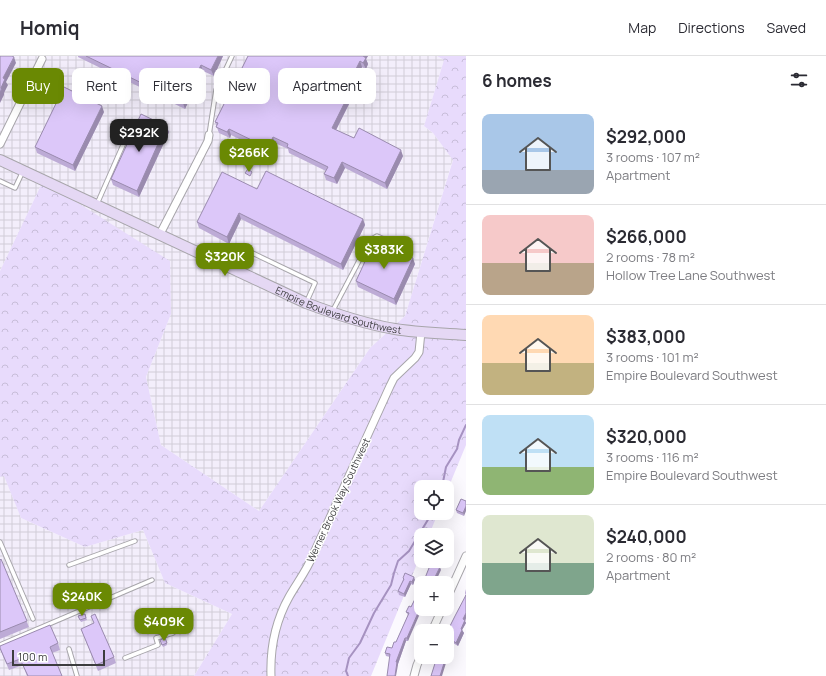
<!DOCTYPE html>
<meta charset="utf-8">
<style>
:root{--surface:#fff;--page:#f2f2f3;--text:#2b2b33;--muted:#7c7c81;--line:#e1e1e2;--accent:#6a8903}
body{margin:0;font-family:Manrope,sans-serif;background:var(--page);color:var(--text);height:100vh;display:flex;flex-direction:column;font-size:15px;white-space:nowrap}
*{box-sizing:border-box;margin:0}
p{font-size:13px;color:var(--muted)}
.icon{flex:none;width:22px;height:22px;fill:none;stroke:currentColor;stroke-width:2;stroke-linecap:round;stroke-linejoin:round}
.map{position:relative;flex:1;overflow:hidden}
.panel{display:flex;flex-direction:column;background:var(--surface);width:360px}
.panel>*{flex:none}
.hud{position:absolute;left:12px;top:12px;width:380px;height:36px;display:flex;gap:8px}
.controls{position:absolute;left:414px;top:424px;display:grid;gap:8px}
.controls a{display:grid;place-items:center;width:40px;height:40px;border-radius:8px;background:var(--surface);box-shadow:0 4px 16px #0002;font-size:20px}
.scale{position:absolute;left:12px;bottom:10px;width:93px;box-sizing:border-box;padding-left:4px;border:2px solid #3d3d3f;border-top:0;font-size:11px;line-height:14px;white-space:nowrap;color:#3d3d3f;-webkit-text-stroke:3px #fff;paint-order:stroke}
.price{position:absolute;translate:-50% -34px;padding:0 9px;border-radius:8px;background:var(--accent);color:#fff;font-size:13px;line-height:26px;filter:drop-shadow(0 1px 2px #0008)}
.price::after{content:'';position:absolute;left:50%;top:24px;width:12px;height:9px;margin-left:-6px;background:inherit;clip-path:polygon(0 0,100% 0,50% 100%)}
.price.on{background:#222;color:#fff}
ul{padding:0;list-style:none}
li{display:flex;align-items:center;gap:12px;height:100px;padding:0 16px}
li+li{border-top:1px solid var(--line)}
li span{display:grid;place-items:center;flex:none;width:112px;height:80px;border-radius:8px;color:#555}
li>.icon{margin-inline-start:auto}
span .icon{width:48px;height:48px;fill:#fffc;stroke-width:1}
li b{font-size:17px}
h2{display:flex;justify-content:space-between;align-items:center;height:48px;padding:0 16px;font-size:17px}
.tag{padding:0 14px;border-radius:8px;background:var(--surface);box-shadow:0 4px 16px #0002;font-size:14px;line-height:36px}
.tag.on{background:var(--accent);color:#fff}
header{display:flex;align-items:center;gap:24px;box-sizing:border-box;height:56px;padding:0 20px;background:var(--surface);border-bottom:1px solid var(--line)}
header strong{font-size:19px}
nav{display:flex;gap:22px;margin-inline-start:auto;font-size:14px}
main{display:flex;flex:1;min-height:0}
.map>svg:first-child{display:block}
.industrial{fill:url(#industrial-grid)}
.forest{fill:url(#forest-crowns)}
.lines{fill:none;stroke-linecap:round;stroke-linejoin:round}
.stream{stroke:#a692c1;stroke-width:2}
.lane-casing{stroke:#a7a5aa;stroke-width:5.5}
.street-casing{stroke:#a7a5aa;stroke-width:9}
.secondary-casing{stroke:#a7a5aa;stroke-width:12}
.lane{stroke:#fff;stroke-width:3.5}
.street{stroke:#fff;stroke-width:7}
.secondary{stroke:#e5d8f4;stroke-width:10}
.wall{fill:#bdabd6}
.shaded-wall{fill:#9a8bae}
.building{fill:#dcc7f9;stroke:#9a8bae}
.labels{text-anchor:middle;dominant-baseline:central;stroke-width:3;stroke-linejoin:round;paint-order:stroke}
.street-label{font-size:10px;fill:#3d3d3f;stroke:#fff}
</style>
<header>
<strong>Homiq</strong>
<nav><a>Map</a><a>Directions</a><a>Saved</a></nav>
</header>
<main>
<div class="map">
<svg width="466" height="620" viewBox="0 0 466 620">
<defs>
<pattern id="industrial-grid" width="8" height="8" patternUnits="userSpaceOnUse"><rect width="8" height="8" fill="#f3eefb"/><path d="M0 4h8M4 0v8" fill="none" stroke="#d1cdd8"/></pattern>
<pattern id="forest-crowns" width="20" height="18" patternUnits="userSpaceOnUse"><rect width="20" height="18" fill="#e8dbfc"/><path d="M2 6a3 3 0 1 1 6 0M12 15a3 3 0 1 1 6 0" fill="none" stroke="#c8bdd9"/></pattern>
</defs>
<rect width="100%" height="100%" fill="#fbf9fe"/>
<path class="industrial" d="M0,0H437L444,4L424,70L433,77L453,103L405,260L370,292L259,455L161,389L146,321L171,258L43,125L0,215Z
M4,419L21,462L85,491L143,474L165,527L232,558L194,620H0V421Z"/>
<path class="forest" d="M437,0H466V389L447,435V431H421V457H438L429,479H421V498L371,620H194L232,558L165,527L143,474L85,491L21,462L4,420L0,421V215L43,125L170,205L171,258L146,321L161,389L259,455L370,292L405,260L453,104L433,77L424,70L444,4Z"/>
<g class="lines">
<path class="stream" d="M442,431L446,411L457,393L459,384L466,369
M348,620L346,615L349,602L360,587L374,557L391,529L394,517L398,505L409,495L432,457"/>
<g class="lane-casing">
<path id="lane" d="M209,79L216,34L232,0
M0,125L15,132L23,115
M97,148L130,73
M233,212L242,192L315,227L307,245
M332,256L370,184L377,180L404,192
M0,486L33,563
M69,509L135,485
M0,589L152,524
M69,593L77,620
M125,602L158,589L156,582L173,577"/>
</g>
<g class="street-casing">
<path id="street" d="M0,88L42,3
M160,178L208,85L209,79
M447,542L466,500
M432,575L442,553
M271,620C270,592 275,566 289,541C297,527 307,514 313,499C339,443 364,386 390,330L394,322L415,302L419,296L421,276
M414,620L417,609L421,600"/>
</g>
<g class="secondary-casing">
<g id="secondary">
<path id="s1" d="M0,104L306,247C335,258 364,268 395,273C419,277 442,277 466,279"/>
</g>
</g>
<use href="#lane" class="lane"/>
<use href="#street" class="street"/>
<use href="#secondary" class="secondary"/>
</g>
<path class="wall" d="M78,0H223L214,20L203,15L185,53L78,1Z
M248,0H368L366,3L368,8L366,13L362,11L351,34L353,40L336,74L354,82L403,100L387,133L345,112L337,128L326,124L324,118L326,115L289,97L288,93L275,87L270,98L231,79L230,82L219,77L215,66Z
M104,56L75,115L37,97L35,91Z
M166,70L169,76L139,141L113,129L111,123Z
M257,133L363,163L365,169L343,214L241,163L229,188L199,172L197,166Z
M415,208L396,249L358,231L356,225Z
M461,443L464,460L457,457L456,454Z
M0,504L29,571L0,583Z
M403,522L415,524L413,529L411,528L405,541L399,539L398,535L403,524Z
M421,528L408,585H406L398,608V609L390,601L386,600L385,597L392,592L396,586L408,559L406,556L411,551L419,534L418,532Z
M466,533V562L465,565L466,567L462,574L464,577L458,590L453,587L447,600L466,540L465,537Z
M85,558L87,564L81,566L78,560Z
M81,573L114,601L116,607L98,615Z
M160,584L167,587V589L163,591Z
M58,587L60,594L52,597L62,620H27L23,609L9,614L0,593Z"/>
<path class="shaded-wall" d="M218,0H223L214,20L211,14Z
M363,0H368L366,3L368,8L366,13L363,7Z
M14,1L16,7L6,26L8,29L4,37V39L0,47V36L3,22Z
M360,5L362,11L351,34L353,40L334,78L332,72L347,31Z
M201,9L203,15L185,53L183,47Z
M102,50L104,56L75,115L73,109Z
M166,70L169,76L139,141L137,135Z
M229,73L231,79L230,82L227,76Z
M273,81L275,87L270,98L268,92Z
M401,94L403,100L387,133L385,127Z
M342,106L345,112L337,128L334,122Z
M239,157L241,163L229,188L227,181Z
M363,163L365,169L343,214L341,208Z
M413,202L415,208L396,249L394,243Z
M466,450V455L464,460L463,457Z
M448,490L449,493L447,498V492Z
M440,511L441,514L435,527H434L433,525Z
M414,521L415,524L413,529L412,526Z
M410,525L411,528L405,541L404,538Z
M421,550V553H422L408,585L407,582Z
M466,557V562L465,565L466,567L462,574L464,577L458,590L456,587L463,563Z
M405,582L406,585L398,608V609L396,620H395L396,606Z
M452,584L453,587L447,600V594Z
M444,601H446L445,604L446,607L442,620H440Z"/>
<path class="building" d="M0,0H12L14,1L3,22L5,23L1,32L2,33L0,36Z
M86,0H218L211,14L201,9L183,47Z
M248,0H363L366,2L363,7L360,5L347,31L351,34L332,72L354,82L359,72L401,94L385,127L342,106L334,122L324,118L328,111L287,91L288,88L273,81L268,92L229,73L227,76L216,71L218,67L215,66Z
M64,31L102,50L73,109L35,91Z
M141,58L166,70L137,135L111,123Z
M248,113L252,116L250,120L245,117Z
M266,115L363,163L341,208L239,157L227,181L197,166L222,116L257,133Z
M375,184L413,202L394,243L356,225Z
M461,443L466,445V450L463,457L456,454Z
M1,503L27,565L0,576V504Z
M431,507L440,511L433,525H432L431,527H423Z
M405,517L414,521L412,526L410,525L404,538L398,535L404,523L403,522Z
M420,527L421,528V550L407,582H405L396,606H397L395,620H387L390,598L385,597L387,591L392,592L394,586H396L409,557L406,556L409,550L411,551L420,533L418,532Z
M466,539V557L463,563L465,564L461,573L462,574L456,587L452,584L447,594V576L455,560Z
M85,558L86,562L80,564L78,560Z
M95,558L114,601L96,609L81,573L94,567L91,560Z
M50,569L58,587L50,591L62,620H28L20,603L7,608L0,592V590Z
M165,582L167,587L162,589L160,584Z
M437,601H444L443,603L445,604L440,620H431Z"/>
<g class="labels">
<g class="street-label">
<text stroke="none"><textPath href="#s1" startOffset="371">Empire Boulevard Southwest</textPath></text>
<text transform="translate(338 444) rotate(-65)">Werner Brook Way Southwest</text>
</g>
</g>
</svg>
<div class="controls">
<a><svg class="icon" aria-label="locate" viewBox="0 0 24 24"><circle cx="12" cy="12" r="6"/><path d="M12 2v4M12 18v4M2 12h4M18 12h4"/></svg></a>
<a><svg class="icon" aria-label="layers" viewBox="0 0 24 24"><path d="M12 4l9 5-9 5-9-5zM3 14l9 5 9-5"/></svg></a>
<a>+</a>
<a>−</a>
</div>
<div class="scale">100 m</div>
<b class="price on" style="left:139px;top:97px">$292K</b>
<b class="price" style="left:249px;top:117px">$266K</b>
<b class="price" style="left:384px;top:214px">$383K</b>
<b class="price" style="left:225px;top:221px">$320K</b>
<b class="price" style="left:82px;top:561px">$240K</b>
<b class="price" style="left:164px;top:586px">$409K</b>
<div class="hud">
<a class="tag on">Buy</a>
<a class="tag">Rent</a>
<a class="tag">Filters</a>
<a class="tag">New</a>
<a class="tag">Apartment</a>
</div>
</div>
<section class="panel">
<h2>6 homes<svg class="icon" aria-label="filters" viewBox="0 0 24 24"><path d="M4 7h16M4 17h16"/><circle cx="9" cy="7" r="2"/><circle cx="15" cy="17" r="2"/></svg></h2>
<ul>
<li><span style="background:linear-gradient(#a9c7e8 70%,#9aa5b1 0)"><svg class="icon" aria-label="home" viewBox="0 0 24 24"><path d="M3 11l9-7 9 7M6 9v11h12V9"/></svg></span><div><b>$292,000</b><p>3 rooms · 107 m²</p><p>Apartment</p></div></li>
<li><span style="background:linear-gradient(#f6c9c9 60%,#b9a48a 0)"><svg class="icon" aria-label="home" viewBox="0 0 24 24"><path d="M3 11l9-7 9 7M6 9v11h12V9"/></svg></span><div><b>$266,000</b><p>2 rooms · 78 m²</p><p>Hollow Tree Lane Southwest</p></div></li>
<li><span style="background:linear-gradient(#ffd9b3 60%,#c2b280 0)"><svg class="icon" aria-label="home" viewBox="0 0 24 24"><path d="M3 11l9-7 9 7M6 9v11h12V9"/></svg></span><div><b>$383,000</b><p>3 rooms · 101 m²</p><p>Empire Boulevard Southwest</p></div></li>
<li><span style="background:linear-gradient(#bfe0f5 65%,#8fb573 0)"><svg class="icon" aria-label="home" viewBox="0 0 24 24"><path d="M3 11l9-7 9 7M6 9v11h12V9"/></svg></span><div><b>$320,000</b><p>3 rooms · 116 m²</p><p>Empire Boulevard Southwest</p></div></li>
<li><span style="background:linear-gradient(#dfe7d0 60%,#7fa58c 0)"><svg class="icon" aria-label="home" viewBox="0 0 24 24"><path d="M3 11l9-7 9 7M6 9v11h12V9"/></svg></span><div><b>$240,000</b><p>2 rooms · 80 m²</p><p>Apartment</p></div></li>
</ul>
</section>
</main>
